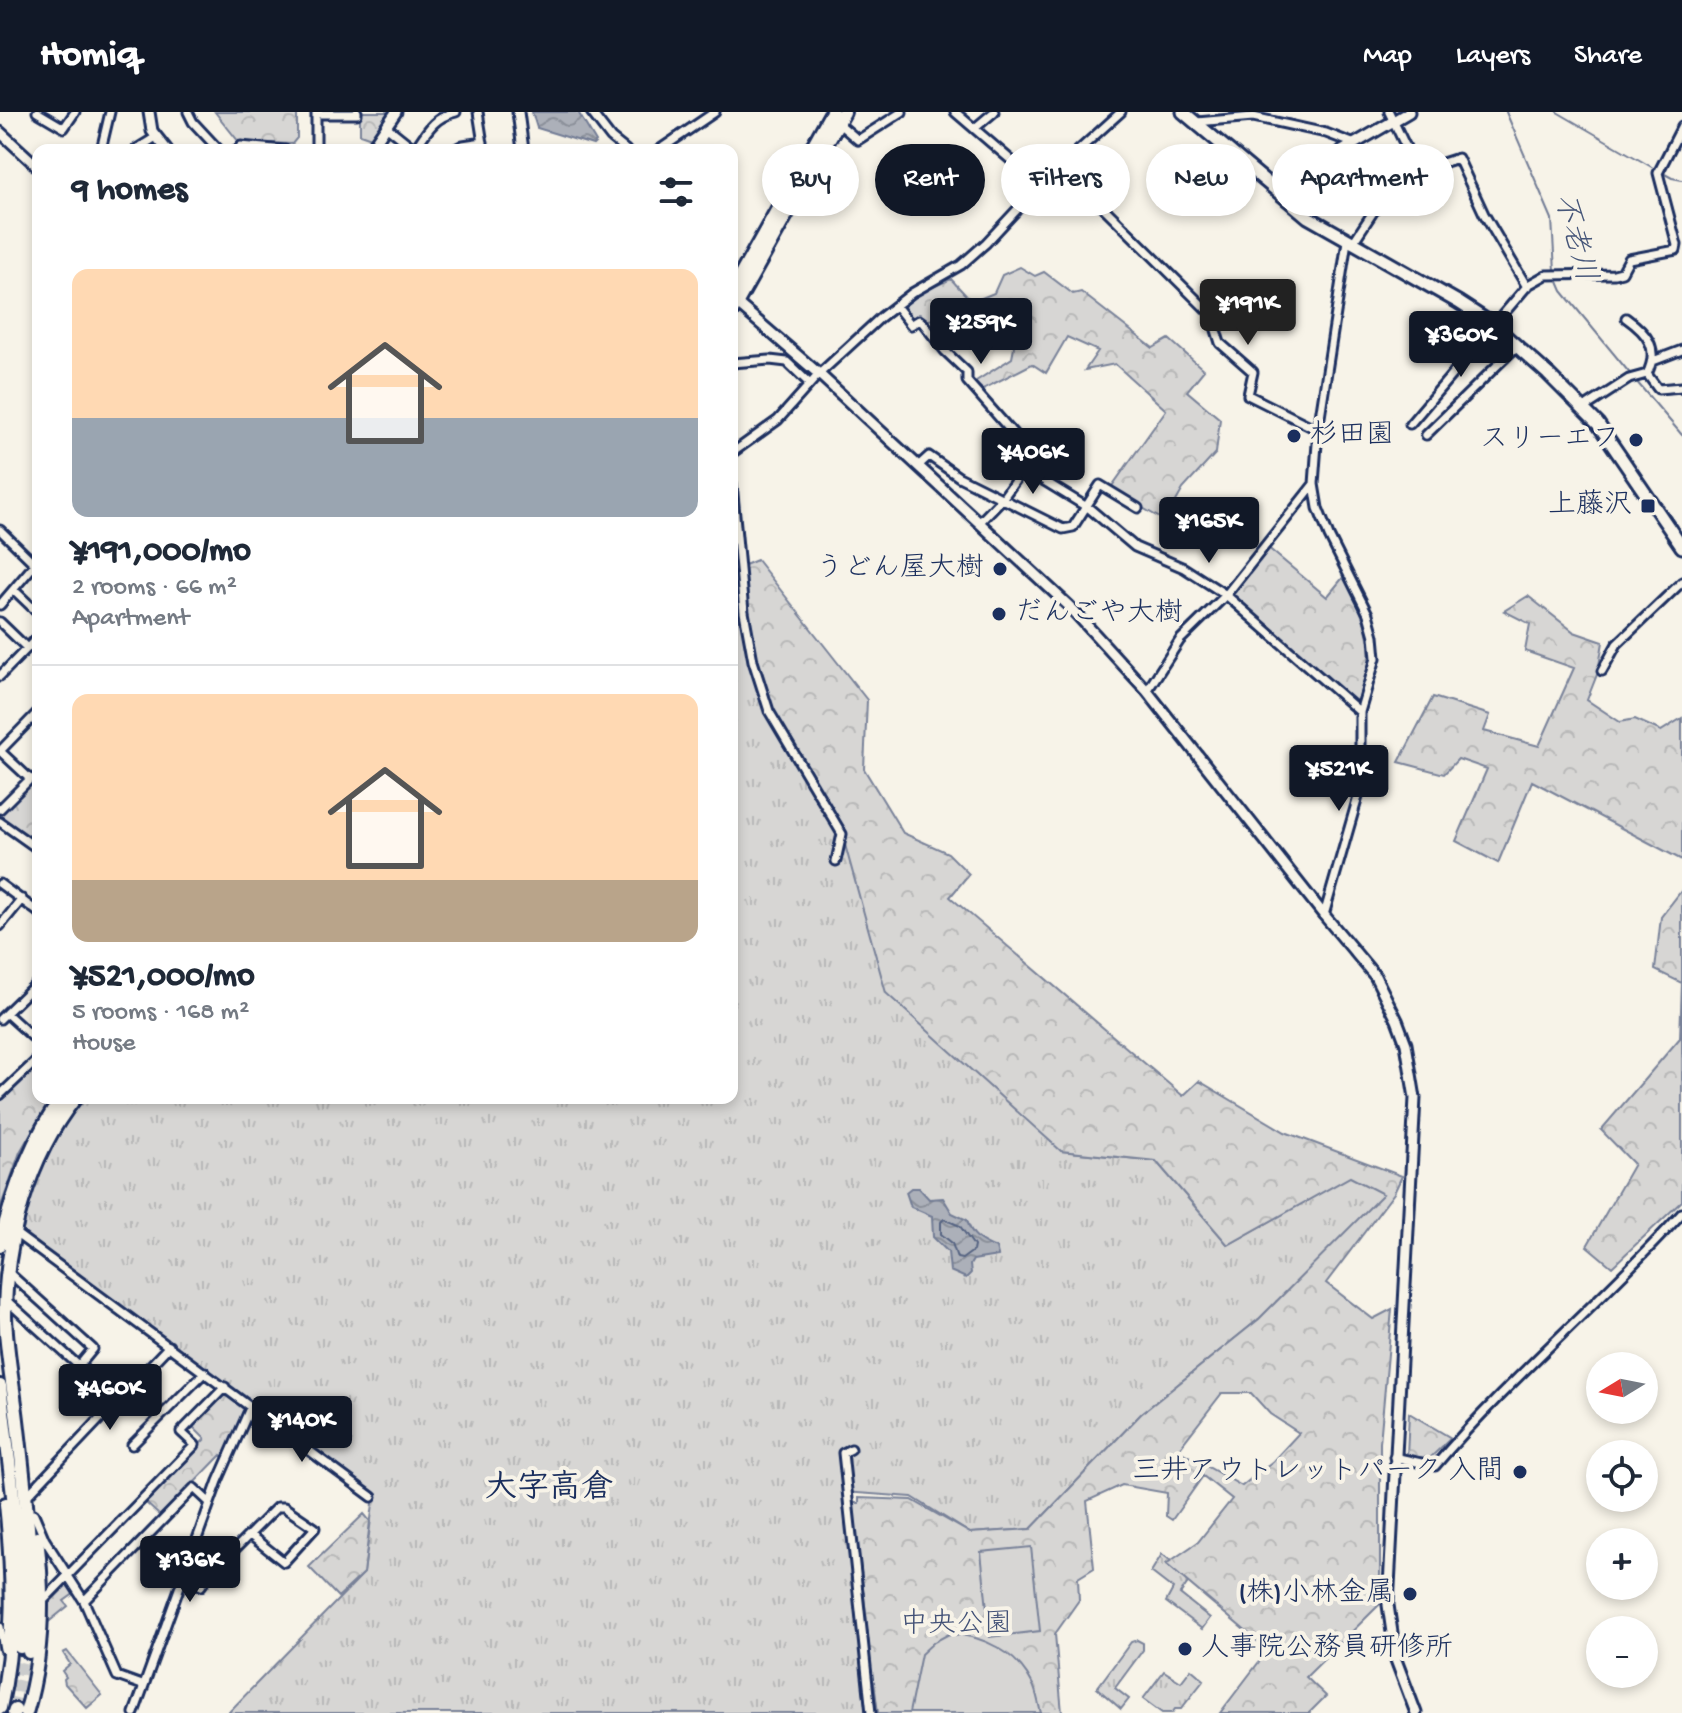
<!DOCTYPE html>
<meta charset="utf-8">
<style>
:root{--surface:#fff;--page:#f2f2f3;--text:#1f2937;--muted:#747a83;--line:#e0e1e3;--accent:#111827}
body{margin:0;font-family:"Gochi Hand","Klee One",sans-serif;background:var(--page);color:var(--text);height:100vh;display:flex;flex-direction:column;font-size:30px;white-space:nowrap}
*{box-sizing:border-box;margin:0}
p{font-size:26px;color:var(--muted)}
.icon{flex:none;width:44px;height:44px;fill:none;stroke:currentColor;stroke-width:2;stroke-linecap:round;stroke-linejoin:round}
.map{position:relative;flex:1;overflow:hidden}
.details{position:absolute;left:32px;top:32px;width:706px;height:960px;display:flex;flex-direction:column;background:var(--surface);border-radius:16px;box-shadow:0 4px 12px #0003}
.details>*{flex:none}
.guide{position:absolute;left:762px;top:32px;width:760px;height:72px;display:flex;gap:16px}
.needle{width:52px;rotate:260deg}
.tools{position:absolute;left:1586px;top:1240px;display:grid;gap:16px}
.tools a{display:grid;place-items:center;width:72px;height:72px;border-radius:50%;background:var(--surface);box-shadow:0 4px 12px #0003;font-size:40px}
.price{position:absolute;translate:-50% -68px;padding:0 18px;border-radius:8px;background:var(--accent);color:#fff;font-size:26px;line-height:52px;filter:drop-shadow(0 2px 4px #0008)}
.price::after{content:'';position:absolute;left:50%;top:48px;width:24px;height:18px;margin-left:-12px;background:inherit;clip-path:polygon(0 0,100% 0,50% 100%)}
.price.on{background:#222;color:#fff}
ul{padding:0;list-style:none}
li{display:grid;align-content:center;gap:16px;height:424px;padding:0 40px}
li+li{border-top:2px solid var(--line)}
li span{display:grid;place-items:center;height:248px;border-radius:16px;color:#555}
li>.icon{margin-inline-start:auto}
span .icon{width:144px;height:144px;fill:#fffc;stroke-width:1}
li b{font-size:34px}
h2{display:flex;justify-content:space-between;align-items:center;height:96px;padding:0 40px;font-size:34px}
.tag{padding:0 28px;border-radius:36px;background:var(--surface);box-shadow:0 4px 12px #0003;font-size:28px;line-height:72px}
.tag.on{background:var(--accent);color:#fff}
header{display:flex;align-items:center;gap:48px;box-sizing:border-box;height:112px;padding:0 40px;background:var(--accent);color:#fff}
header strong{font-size:38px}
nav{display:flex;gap:44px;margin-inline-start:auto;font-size:28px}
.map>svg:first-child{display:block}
.grass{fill:url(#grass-tufts);stroke:#798299;stroke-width:2}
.forest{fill:url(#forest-crowns);stroke:#798299;stroke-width:2;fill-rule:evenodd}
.pitch{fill:#d7d6d4;stroke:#798299;stroke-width:2}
.water{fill:url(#water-waves);stroke:#727c95;stroke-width:2}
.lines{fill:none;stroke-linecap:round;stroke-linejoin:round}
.shore{stroke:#556382;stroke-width:2}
.stream{stroke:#727c95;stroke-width:2}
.trunk-tunnel{stroke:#cbcccc;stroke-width:12;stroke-dasharray:12 6;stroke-linecap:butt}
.minor-casing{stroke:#1b2f5e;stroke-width:13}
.tertiary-casing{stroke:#1b2f5e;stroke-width:15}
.primary-casing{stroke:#1b2f5e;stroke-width:17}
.trunk-casing{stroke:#1b2f5e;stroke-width:18}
.minor{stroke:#f7f3e8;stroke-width:7}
.tertiary{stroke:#f7f3e8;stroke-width:9}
.primary{stroke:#f7f3e8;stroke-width:11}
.trunk{stroke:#f7f3e8;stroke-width:12}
.poi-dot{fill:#1b2f5e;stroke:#f7f3e8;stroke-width:3}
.labels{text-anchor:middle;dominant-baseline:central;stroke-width:8;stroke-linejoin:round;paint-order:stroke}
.poi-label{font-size:28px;fill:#1b2f5e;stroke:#f7f3e8;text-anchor:end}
.park-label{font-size:28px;fill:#415076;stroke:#f7f3e8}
.water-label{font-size:30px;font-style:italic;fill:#465679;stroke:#f7f3e8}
.quarter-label{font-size:32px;font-weight:bold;fill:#1b2f5e;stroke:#f7f3e8}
</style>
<header>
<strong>Homiq</strong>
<nav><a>Map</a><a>Layers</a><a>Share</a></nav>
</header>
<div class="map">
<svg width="1682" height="1601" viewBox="0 0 1682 1601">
<defs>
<pattern id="grass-tufts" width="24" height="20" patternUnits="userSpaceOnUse" patternTransform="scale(2)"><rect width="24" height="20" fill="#d7d6d4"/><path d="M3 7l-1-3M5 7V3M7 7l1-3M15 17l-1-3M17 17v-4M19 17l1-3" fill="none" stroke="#b8b8b8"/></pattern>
<pattern id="forest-crowns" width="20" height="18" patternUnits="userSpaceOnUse" patternTransform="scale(2)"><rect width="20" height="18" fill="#d7d6d4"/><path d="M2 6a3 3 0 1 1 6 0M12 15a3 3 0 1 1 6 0" fill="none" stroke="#b8b8b8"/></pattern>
<pattern id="water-waves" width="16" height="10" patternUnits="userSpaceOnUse" patternTransform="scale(2)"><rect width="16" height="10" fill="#acb0b9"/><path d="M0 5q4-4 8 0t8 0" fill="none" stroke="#8b909a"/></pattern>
</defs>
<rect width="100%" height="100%" fill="#f7f3e8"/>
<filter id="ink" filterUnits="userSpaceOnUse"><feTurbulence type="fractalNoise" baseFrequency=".0125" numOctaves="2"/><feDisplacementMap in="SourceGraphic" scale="16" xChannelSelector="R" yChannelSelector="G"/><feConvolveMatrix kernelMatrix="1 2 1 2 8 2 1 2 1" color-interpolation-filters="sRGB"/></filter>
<g filter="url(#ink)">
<path class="grass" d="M740,455L1061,1039L1156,1049L1228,1133L1350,1064L1384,1082L1259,1207L1141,1302L1031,1417L970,1421L912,1385L844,1380L866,1601H228L364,1461L374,1384L22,1122C30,1073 54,1025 83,986H732V462Z
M1162,1442L1192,1465L1180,1482L1210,1506L1202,1517L1166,1490L1173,1477L1151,1460Z
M1137,1528L1143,1531V1538L1115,1576L1129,1587L1121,1597L1097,1576L1131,1530Z
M1191,1557L1204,1568L1181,1597H1175L1172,1601H1162L1143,1587L1164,1559L1181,1570Z"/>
<path class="forest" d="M215,0H297V26L292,32L239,30Z
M360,0H392L374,27L360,22Z
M1020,155L1035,164L1044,160L1073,182L1081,180L1153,236L1169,227L1204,258L1187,279L1220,307L1216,341L1183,377L1165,409L1110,377L1166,298L1115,252L1085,258L1098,239L1067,225L1046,261L1032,252L983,277L973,271L1012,246C1018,223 1010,215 999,195L964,224L940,206L923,209L897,199L919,181L951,167L972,190L994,181L1002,163Z
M1266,434L1327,485L1345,463C1371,520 1379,541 1355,601L1219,484Z
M757,448L867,588L864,657L903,721L948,741L969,762L950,785L1183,984L1199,969L1285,1020L1402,1064L1394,1081L1326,1171L1373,1207L1392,1197L1380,1331V1492L1306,1565L1326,1584L1309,1601H1220L1268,1538L1166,1452L1198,1430L1232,1387L1203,1364L1172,1408L1166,1404L1167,1381L1122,1373L1087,1389L1094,1456L1078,1466L1079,1488L1055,1522L1062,1601H878L874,1570L871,1572L867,1510L853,1391H859V1386L912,1388L970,1421L1031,1417L1141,1302L1259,1207L1383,1082L1350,1065L1228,1133L1156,1049L1061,1039L886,881L842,722L769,599L753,549L740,455ZM1222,1281H1251L1270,1302L1299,1321L1273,1349L1242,1374L1178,1338Z
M1528,484L1574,520L1603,530L1598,560L1587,588L1620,610L1635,607L1661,619L1682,606V748L1532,669L1498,751L1456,729L1487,657L1458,647L1444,662L1399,650L1433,585L1490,603L1484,619L1539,634L1574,556L1525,539L1530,512L1504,499Z
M36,669L38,671V731L2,707L1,702L31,670Z
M1682,778V1089L1612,1155L1587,1134L1634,1052L1601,1018L1680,926L1682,871L1655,858L1661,805Z
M38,952V986H51L20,1040L0,1097V988Z
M228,1280L245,1293L246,1298L225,1347L221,1343L161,1405L144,1389L205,1327L191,1313L222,1281Z
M1409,1301L1451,1326L1430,1346L1407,1344Z
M364,1402L370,1409L364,1461L338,1485L309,1455Z
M66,1474L71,1475L75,1481L64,1489L68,1494L46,1512L47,1493Z
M67,1539L102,1583L87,1596L65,1572L64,1567L66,1565L62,1559L70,1552L63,1541Z"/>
<path class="pitch" d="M1031,1435L1040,1519L990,1525L981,1440Z
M949,1522C982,1523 1017,1540 1032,1571C1037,1580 1038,1591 1041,1601H909L921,1542L934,1530Z"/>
<path class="water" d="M532,0H578L596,30L593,33L537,16Z
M911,1076H919L929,1087L943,1086L952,1101L967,1108C971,1124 981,1130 996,1136L998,1144L973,1148L970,1153L971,1161L966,1166L950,1159L948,1140L933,1125L932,1104L911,1095L906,1080Z"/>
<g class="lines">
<path class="shore" d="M944,1107L960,1114L974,1134L973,1139L962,1147L957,1146L952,1131L941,1122V1110Z"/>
<path class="stream" d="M1506,0L1552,107L1555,159
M1557,0L1655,57
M1661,60L1672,66L1682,68
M1556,165L1562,179L1632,264
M1636,269L1682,323"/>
<path class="trunk-tunnel" d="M7,1597L20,1535
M15,1598L29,1540"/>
<g class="minor-casing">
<path id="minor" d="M37,0L64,16L75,0
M188,0L193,10L219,38
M478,0L484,38
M591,0L611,26L626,38
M955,0L1040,73
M1389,0L1416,56
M316,2H357V0
M1197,10L1253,5L1326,21L1355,32
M838,11L858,28L902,0
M386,14L416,38
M975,16L994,0
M415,37C427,19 434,5 456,0
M101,38L110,0
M135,38L156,25
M237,38L241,34L285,38
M316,38V0
M454,38L463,33L483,30
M659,38L715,0
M1072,45L1094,70L1103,95L1211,202L1220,231L1253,260L1248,283L1318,318
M1352,132L1383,85L1395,72L1416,56L1421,58L1458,46L1484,102L1527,175
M896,194L911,213L919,208L923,211L945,239L967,260V269L1033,344L1002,387L979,411
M1653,249L1682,238
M732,251L770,248L787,250L810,272
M1647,262L1658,277L1682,275
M1584,296L1629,267L1647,262C1660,236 1647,221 1626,206
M1410,312L1528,173L1546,163L1614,162L1622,160L1629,147L1676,138L1677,133L1658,61L1682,14
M1426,323L1517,234
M732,341L778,308L819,262L881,205L912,181L961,153L986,131L1040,73L1121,0
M918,354L929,344L959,365L1063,417L1073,415L1100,373L1138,396
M1023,356L1090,397L1135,435L1184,456L1226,483L1360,600
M732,371L744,500L753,549L769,599L842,722L836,749
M0,418L36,453
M14,478L38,501
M0,493L35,452
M0,510L27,536
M1602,559L1617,532L1682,470
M0,564L38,525
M1147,579L1180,528L1226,483L1314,372
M0,639L38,600
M0,639L30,667
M0,697L30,667L38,666
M0,710L38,737
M0,772L38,800
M1324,803L1360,678V600L1376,546L1374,524L1368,502L1329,424L1318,396L1314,372L1318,318L1347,129
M0,814L22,787
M6,901L38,930
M0,907L38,870
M0,983L38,947
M15,1121L372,1385
M6,1188L79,1254L93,1237L8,1160
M132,1333L205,1260
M851,1337L843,1341L871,1601
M1394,1345L1435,1354C1511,1264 1603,1189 1682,1101
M25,1386L169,1234
M34,1402L45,1428L84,1489L117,1564L142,1573
M184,1462L201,1474L209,1463L277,1395H284L315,1416L284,1450L250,1423
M84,1489L194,1376L210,1391
M41,1491L195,1333L181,1320L225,1275
M0,1515L4,1537L10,1538
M134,1601L218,1369L251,1294"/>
</g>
<g class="tertiary-casing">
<path id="tertiary" d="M149,0L152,19L167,38
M518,0L523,38
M0,20L38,55
M370,38L396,0
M1275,78L1409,0
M733,188L819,262L1069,494L1147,579L1324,803L1375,864L1397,908L1406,932L1415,986L1388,1493L1396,1548L1416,1601"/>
</g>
<g class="primary-casing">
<path id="primary" d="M1183,0L1308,105L1458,190L1492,212L1548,262L1598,312L1682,435"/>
</g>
<g class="trunk-casing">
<path id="trunk" d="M732,179L832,0
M732,199L844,0
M0,1133C12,1082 30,1029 62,986
M0,1274C10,1362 24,1447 20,1535
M29,1540C35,1462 26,1385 17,1308C13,1273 6,1238 5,1204C5,1129 28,1045 75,986
M0,1596C16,1528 13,1461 6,1392
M14,1601L15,1598
M26,1601C43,1544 44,1484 37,1426"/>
</g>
<use href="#minor" class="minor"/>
<use href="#tertiary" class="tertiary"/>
<use href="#primary" class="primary"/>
<use href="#trunk" class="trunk"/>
</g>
</g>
<g class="poi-dot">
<circle cx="1294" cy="324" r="8"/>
<circle cx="1636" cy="328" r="8"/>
<rect x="1640" y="386" width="16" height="16" rx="4"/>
<circle cx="1000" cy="457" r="8"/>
<circle cx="999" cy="502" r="8"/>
<circle cx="1520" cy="1360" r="8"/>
<circle cx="1410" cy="1482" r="8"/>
<circle cx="1185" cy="1537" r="8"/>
</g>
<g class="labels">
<g class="poi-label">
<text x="1310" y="324" text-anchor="start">杉田園</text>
<text x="1620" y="328">スリーエフ</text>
<text x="1632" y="394">上藤沢</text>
<text x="984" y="457">うどん屋大樹</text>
<text x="1015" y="502" text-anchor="start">だんごや大樹</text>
<text x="1504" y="1360">三井アウトレットパーク 入間</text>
<text x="1394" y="1482">(株)小林金属</text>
<text x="1201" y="1537" text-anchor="start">人事院公務員研修所</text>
</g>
<g class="park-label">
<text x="956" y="1513">中央公園</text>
</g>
<g class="water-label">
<text transform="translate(1573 126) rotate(75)">不老川</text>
</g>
<g class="quarter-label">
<text x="549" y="1378">大字高倉</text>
</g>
</g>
</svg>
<div class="tools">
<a><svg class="needle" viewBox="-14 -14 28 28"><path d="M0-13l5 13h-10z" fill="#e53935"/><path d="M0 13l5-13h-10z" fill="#747a83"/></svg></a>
<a><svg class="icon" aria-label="locate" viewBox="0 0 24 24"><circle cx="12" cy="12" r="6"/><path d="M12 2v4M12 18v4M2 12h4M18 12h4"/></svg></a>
<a>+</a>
<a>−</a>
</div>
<b class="price on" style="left:1248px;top:235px">¥191K</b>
<b class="price" style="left:981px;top:254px">¥259K</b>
<b class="price" style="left:1461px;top:267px">¥360K</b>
<b class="price" style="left:1033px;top:384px">¥406K</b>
<b class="price" style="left:1209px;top:453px">¥165K</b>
<b class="price" style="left:1339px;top:701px">¥521K</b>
<b class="price" style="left:110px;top:1320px">¥460K</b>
<b class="price" style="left:302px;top:1352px">¥140K</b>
<b class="price" style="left:190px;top:1492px">¥136K</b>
<div class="guide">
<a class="tag">Buy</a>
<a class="tag on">Rent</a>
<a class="tag">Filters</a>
<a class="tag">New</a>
<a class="tag">Apartment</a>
</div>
<section class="details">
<h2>9 homes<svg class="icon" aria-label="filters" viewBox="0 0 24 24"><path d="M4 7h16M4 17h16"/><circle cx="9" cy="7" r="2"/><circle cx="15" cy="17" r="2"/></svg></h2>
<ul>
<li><span style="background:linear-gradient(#ffd9b3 60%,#9aa5b1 0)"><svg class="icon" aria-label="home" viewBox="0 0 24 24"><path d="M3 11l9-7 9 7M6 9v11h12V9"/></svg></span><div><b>¥191,000/mo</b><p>2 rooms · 66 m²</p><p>Apartment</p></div></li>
<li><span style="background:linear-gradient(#ffd9b3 75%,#b9a48a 0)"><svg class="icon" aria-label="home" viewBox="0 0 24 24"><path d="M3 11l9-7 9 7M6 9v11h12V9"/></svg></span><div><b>¥521,000/mo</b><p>5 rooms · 168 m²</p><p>House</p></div></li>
</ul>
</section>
</div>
